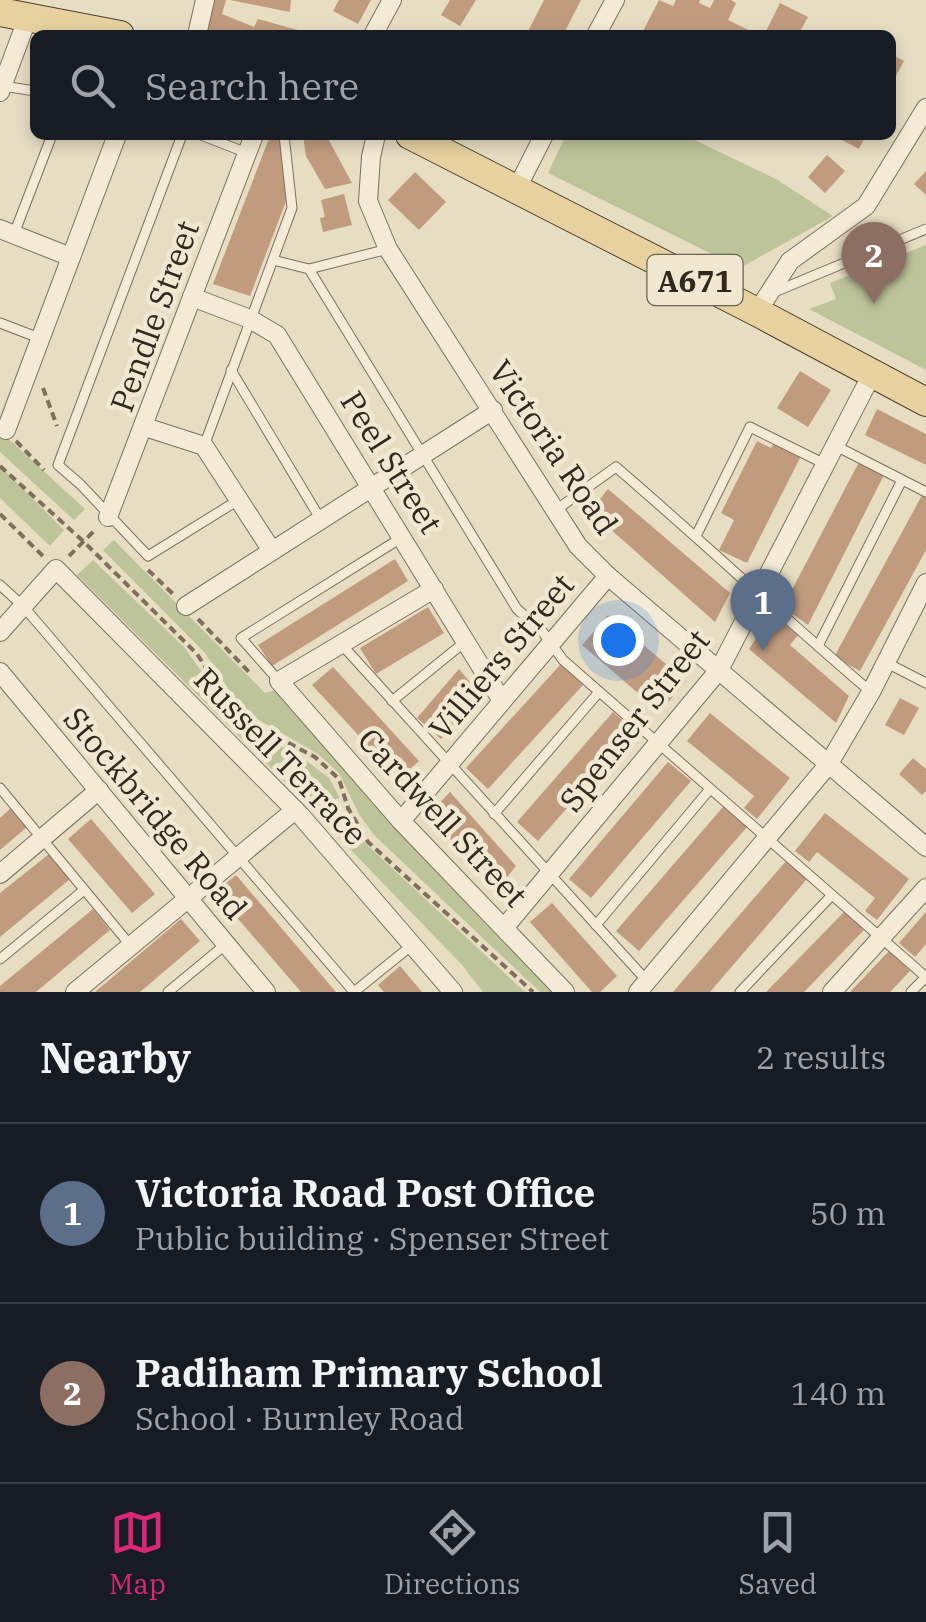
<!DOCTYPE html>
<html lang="en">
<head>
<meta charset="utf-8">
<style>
  body { margin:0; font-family:"IBM Plex Serif",serif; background:#20242c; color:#f1f3f6 }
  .you { position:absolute; left:618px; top:640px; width:35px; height:35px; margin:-25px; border:8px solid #fff; border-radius:50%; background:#1a73e8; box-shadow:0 0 0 15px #1a73e833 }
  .badge { display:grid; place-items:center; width:65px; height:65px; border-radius:50%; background:#db2777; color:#fff; font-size:32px; font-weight:700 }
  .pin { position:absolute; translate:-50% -82px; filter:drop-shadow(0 2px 5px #0008) }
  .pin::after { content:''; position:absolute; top:52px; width:35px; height:30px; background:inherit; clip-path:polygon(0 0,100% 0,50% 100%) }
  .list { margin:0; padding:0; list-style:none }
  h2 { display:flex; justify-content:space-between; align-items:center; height:130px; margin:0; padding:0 40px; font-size:42px }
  h2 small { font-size:32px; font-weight:400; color:#9ea1a6 }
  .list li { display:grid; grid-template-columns:65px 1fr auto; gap:30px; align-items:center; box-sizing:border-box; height:180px; padding:0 40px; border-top:2px solid #363941 }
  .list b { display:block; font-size:38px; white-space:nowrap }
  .list p { margin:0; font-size:32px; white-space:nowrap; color:#9ea1a6 }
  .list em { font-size:32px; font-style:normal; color:#9ea1a6 }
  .icon { flex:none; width:55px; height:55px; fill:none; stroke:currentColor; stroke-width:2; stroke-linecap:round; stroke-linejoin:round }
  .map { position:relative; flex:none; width:926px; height:992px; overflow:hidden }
  .search { position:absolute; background:#171b24; box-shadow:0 5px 15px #0003; left:30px; right:30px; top:30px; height:110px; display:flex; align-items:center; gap:25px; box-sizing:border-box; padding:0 35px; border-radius:15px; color:#9ea1a6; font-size:38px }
  .sheet { height:490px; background:#171b24 }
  nav { display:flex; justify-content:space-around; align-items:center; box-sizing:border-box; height:140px; border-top:2px solid #363941; background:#171b24; font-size:28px; color:#9ea1a6 }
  nav a { display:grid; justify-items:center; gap:5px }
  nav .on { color:#db2777 }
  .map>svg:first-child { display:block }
</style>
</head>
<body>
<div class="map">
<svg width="926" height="992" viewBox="0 0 926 992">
  <rect width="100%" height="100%" fill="#e7ddc3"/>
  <g fill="#bec499">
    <path d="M566,135H684L776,179L833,216L740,268L548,173Z"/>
    <path d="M926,245V370L809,309L836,299L830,283Z"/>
    <path d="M0,431L85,509L74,520L0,452Z"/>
    <path d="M0,466L64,530L50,546L0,498Z"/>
    <path d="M114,540L265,693L276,690L556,992H540L374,835L359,814L339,773L318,754L242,710L205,653L103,550Z"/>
    <path d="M93,560L184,647L228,708L247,727L289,750L291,788L77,575Z"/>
    <path d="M304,759L329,778L340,798L310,806L296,792Z"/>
    <path d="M345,812L363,841L525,992H483L462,965L317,815Z"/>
  </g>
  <g fill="#c19b7e">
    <path d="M211,0H226L222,14L254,27L258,19L316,35H219L204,30Z"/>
    <path d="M230,0H291L290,12Z"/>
    <path d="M339,0H371L358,24L333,11Z"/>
    <path d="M450,0H476L460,26L441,15Z"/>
    <path d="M544,0H581L563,35H526Z"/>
    <path d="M659,0L673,6L676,0H700L699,3L710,8L714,0H731L736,3L728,20L759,35H692L682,30L680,35H641Z"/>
    <path d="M780,3L808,17L798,35H764Z"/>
    <path d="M891,54L904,61L891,85Z"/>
    <path d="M279,135H283L288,196L250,296L213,284L268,141Z"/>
    <path d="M303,135H326L352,183L325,189L306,156Z"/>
    <path d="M842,135H866L859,149L840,139Z"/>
    <path d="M827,155L845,171L825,193L808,177Z"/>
    <path d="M926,171V195L914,184Z"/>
    <path d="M415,172L446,202L419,230L388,200Z"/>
    <path d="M344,194L352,225L323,232L320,218L325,217L321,200Z"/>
    <path d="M800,371L831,390L808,427L777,408Z"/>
    <path d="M877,409L926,434V465L865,435Z"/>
    <path d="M757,441L771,448L774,443L801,456L747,563L719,550L734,520L721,513Z"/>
    <path d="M859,462L884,475L808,625L783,607Z"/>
    <path d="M926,488V550L860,671L834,657Z"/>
    <path d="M608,489L730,593L715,622L590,511Z"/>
    <path d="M395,559L408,581L272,666L258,645Z"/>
    <path d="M428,607L444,633L376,674L360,648Z"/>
    <path d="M772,614L798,635L790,645L849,696L836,723L749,649Z"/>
    <path d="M608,615L686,681L660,712L582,645Z"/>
    <path d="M561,664L583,685L488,789L466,768Z"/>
    <path d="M333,667L419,761L399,779L312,685Z"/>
    <path d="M459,669L481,695L441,739L417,718Z"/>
    <path d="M900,698L919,708L904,735L885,725Z"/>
    <path d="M613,712L635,731L538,841L517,822Z"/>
    <path d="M710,713L790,778L757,819L744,808L754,796L687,741Z"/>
    <path d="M913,758L926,769V791L922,795L899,774Z"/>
    <path d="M668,762L691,781L591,898L569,879Z"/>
    <path d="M450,792L516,866L497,890L428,815Z"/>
    <path d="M723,807L747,827L639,951L616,931Z"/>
    <path d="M11,808L27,827L0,850V818Z"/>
    <path d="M825,813L909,879L877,920L865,911L875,898L817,852L809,862L795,851Z"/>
    <path d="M91,819L155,894L132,913L68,839Z"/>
    <path d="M49,854L70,879L0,937V893Z"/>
    <path d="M786,861L807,879L710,992H673Z"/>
    <path d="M236,875L336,992H301L215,892Z"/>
    <path d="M552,903L617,976L600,992H592L530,922Z"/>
    <path d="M93,909L110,930L36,992H0V986Z"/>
    <path d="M845,911L864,930L804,992H766Z"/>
    <path d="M926,912V944L915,957L899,943Z"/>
    <path d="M181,919L200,941L140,992H95Z"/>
    <path d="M889,951L910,971L890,992H850Z"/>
    <path d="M400,966L422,992H384L378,985Z"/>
  </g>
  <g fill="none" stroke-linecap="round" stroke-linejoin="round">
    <g stroke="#7f6f5c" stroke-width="11">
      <g id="service">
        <path d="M3,86L35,91"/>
        <path d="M182,135L58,465L80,484L148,556L240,499"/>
        <path d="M201,135L247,153"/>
        <path d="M14,234L52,135"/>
        <path d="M273,260L309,269L517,609L542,631L563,660L926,977"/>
        <path d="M309,269L388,249"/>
        <path d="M772,293L926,229"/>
        <path d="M0,323L39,338"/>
        <path d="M231,370L321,520"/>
        <path d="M834,445L926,492"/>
        <path d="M204,446L292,208L284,135"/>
        <path d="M556,510L616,467C702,541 784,618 871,692"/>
        <path d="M696,536L750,427L825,464"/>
        <path d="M0,585L23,606L354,992"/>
        <path d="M343,646L647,981"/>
        <path d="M818,646L902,480"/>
        <path d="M885,662L926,683"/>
        <path d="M279,681L241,638L401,538"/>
        <path d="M392,701L466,641"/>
        <path d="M0,788L131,946"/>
        <path d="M494,814L599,692"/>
        <path d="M596,925L710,789"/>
        <path d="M0,959L84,890"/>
        <path d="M168,992L226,944"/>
        <path d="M354,992L411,946"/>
        <path d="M740,992L832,895"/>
        <path d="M911,992L926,977"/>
      </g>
    </g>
    <g stroke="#7f6f5c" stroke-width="20">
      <g id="minor">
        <path d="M197,35L205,0"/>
        <path d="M373,35L392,0"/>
        <path d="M596,35L615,0"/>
        <path d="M0,92L28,17"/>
        <path d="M376,135L371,157L368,201L388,249L578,546L608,576L926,847"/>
        <path d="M516,190L544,135"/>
        <path d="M0,229L71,257"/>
        <path d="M192,297L250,319L277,335L502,701"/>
        <path d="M757,312L790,261L866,206L926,108"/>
        <path d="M145,427L204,446L272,551"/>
        <path d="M6,430L117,135"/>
        <path d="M108,517L254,135"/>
        <path d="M434,589L279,681L401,821L565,992"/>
        <path d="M186,606L493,410"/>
        <path d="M0,632L56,569L301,816L453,992"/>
        <path d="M0,672L266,992"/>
        <path d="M401,821L608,576"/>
        <path d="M0,874L99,790"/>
        <path d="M504,928L719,670L872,374"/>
        <path d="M75,992L295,810"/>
        <path d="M638,992L828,765L871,692L926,583"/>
        <path d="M832,992L926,888"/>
      </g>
    </g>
    <g stroke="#4d3e30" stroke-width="30">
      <g id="primary">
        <path d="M0,12L120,35"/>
        <path d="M410,135L757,312L926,402"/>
      </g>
    </g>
    <g stroke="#7f6f5c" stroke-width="4" stroke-dasharray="8 5" stroke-linecap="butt">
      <path d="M43,388L57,426"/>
      <path d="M16,441L44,470"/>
      <path d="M0,466L83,541L197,654L226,699L247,721L315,757L339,779L348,808L368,842L533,992"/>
      <path d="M0,514L45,558"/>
      <path d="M69,556L94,531"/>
      <path d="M148,570L174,595"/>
      <path d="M198,619L251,674"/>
      <path d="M294,782L296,752"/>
      <path d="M320,809L348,808"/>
    </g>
    <use href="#service" stroke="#f3ebd5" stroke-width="9"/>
    <use href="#minor" stroke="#f3ebd5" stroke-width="18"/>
    <use href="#primary" stroke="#e6d19f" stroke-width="28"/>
  </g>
  <g text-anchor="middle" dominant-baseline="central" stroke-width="9" stroke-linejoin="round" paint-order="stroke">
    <rect fill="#f0e8d1" stroke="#6a6254" stroke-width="2.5" x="647.5" y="255" width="95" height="50" rx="8"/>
    <g font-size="30" font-weight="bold" fill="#31281e">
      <text x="695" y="280">A671</text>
    </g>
    <g font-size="32" fill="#31281e" stroke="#f0e8d1">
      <text transform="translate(154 316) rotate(-70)">Pendle Street</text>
      <text transform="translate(554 447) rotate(56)">Victoria Road</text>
      <text transform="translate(392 462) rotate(58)">Peel Street</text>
      <text transform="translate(501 656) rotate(-50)">Villiers Street</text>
      <text transform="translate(634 720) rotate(-52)">Spenser Street</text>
      <text transform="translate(281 756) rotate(46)">Russell Terrace</text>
      <text transform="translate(156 813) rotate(50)">Stockbridge Road</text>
      <text transform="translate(443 817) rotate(47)">Cardwell Street</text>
    </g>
  </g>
</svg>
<div class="you"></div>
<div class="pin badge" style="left:763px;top:651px;background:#5c6f8a">1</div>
<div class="pin badge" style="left:874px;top:304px;background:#8d6e63">2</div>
<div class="search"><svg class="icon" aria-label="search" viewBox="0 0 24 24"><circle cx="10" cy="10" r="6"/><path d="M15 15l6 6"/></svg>Search here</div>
</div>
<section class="sheet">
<h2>Nearby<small>2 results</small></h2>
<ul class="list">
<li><span class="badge" style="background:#5c6f8a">1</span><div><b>Victoria Road Post Office</b><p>Public building · Spenser Street</p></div><em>50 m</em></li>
<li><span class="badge" style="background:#8d6e63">2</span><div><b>Padiham Primary School</b><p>School · Burnley Road</p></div><em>140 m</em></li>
</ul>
</section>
<nav>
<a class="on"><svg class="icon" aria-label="map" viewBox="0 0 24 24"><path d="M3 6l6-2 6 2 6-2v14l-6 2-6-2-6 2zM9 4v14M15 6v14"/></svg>Map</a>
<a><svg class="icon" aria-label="directions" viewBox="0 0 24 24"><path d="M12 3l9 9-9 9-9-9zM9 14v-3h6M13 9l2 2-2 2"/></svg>Directions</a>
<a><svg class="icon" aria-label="saved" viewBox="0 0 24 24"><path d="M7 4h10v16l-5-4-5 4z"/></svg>Saved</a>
</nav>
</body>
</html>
